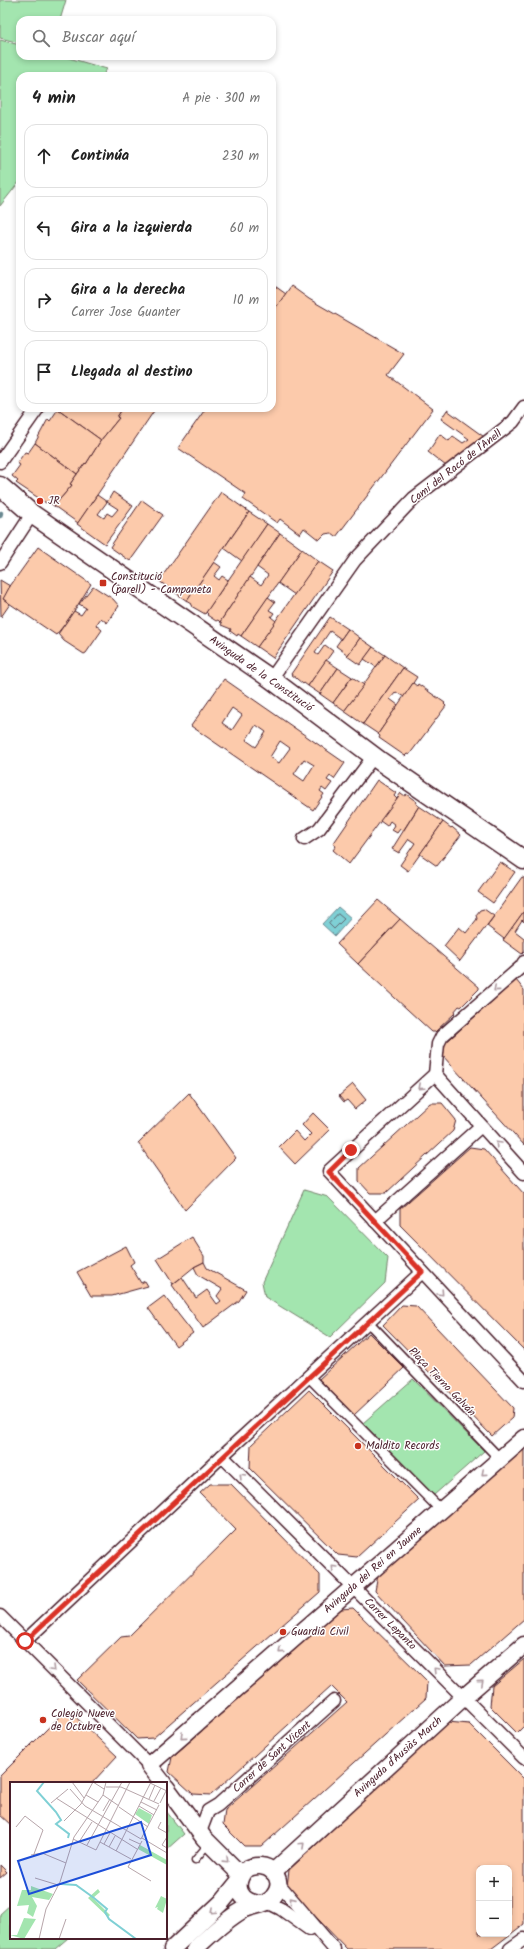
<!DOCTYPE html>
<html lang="es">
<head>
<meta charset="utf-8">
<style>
  body { margin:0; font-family:Kalam,sans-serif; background:#f2f2f2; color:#222 }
  .controls { position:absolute; right:12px; bottom:12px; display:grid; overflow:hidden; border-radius:8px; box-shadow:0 2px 6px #0003 }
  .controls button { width:36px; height:36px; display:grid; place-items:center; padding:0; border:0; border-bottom:1px solid #e0e0e0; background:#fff; color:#222; font:20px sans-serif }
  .stop { position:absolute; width:12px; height:12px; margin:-9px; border:3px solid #d93025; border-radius:50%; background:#fff }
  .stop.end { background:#d93025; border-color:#fff; box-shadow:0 1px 4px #0008 }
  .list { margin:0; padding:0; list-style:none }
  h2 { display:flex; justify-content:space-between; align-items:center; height:52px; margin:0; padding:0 16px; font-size:17px }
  h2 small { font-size:13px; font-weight:400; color:#767676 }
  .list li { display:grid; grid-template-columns:26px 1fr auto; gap:12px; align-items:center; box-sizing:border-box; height:64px; margin:0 8px 8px; padding:0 8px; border:1px solid #e0e0e0; border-radius:12px }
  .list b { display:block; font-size:15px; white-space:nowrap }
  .list p { margin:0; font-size:13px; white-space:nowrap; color:#767676 }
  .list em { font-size:13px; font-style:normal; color:#767676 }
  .icon { flex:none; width:22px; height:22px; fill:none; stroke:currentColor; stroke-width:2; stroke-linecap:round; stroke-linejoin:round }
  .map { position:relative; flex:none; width:524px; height:1949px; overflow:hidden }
  .search { position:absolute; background:#fff; box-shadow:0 2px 6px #0003; left:16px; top:16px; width:260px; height:44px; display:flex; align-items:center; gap:10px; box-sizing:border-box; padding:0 14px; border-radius:12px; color:#767676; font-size:15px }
  .panel { position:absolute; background:#fff; box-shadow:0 2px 6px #0003; left:16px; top:72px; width:260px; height:340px; border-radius:12px }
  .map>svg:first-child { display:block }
</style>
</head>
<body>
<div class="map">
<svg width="524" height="1949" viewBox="0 0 524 1949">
  <rect width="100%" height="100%" fill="#fff"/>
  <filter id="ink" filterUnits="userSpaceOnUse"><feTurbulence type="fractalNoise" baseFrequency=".025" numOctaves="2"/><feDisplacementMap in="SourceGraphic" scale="8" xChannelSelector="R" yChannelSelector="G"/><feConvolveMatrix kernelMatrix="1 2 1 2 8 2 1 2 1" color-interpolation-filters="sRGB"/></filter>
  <g filter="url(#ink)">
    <g fill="#a3e5af" stroke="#76826d">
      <path d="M0,0H66L60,20H20V43L0,38Z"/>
      <path d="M0,40L20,45V56H62L107,69L102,76H20V181L0,206Z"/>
      <path d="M304,1190L328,1197L388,1258L385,1283L330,1337L265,1297L262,1282Z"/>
      <path d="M413,1379L484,1451L434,1495L363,1423Z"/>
      <path d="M166,1811L184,1834L166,1850Z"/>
      <path d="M11,1904V1938H68L55,1949H0V1914Z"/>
    </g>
    <path fill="#7fd0d5" stroke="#6a8991" d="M338,907L351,918L335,936L322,924Z"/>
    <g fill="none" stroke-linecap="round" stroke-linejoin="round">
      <path stroke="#5f666f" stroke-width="1" d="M338,914L344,919L334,929L329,924Z"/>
      <path stroke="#6a8991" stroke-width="4.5" d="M0,516L1,513"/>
    </g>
    <g fill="#fccaab" stroke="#4a1f2b" fill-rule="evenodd">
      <path d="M272,284L286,294L272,313Z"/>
      <path d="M291,286L309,299L404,354L388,375L433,409L336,537L331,533L325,534L319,540L304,528L300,534L280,519L277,523L243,499L246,494L178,448L206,408H272V313Z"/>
      <path d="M59,408H123L117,417L119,418L101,440L58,409Z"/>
      <path d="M123,408H156L78,523L54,506L72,485L70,484L85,463L86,464L101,440L119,418L117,417Z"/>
      <path d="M58,409L101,440L86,464L85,463L77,474L35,443L48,419L50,421Z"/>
      <path d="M447,410L487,439L446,466L428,452L440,434L449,441L453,436L463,443L469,439L441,419Z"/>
      <path d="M35,443L77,474L70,484L72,485L54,506L47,501L46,503L16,483L18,481L12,476L20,465L17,463L25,452L28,453Z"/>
      <path d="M113,492L133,506L105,544L77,524L97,495L107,502ZM107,502L118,509L112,516L107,513L104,518L98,514Z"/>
      <path d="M221,492L249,512L187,601L159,581Z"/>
      <path d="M142,500L163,515L130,561L110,547Z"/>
      <path d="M249,512L267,524L242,561L224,548Z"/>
      <path d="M267,524L280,533L220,622L218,620L216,621L207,615L208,614L206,612Z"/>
      <path d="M280,533L302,549L241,636L238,634L237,636L230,631L231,629L221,625L222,623L220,622L250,577L261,585L268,575L257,567Z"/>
      <path d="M38,547L91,584L69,619L56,635L3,599V596Z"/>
      <path d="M302,549L318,561L295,595L278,583Z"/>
      <path d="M318,561L333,571L273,658L257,647Z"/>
      <path d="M214,562L221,567L214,576L219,580L222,576L228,580L205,614L191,606L192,604L187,601Z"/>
      <path d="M0,580L10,586L3,599L10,604L1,617Z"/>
      <path d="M93,586L113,599L119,606L107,623L101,618L96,625L102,630L86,653L84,654L64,641L58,634L74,611L81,615L86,608L79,604Z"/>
      <path d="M268,597L275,602L269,610L274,613L271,617L276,621L257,647L241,636Z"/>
      <path d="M330,617L348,629L341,639L330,631L315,653L318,655L325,645L333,651L308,686L304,683L303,684L291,674Z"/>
      <path d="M348,629L360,638L348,655L336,646Z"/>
      <path d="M360,638L373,647L360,665L347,656Z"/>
      <path d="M373,647L385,655L376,667L364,659Z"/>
      <path d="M385,655L403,668L363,724L344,711Z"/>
      <path d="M326,660L338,668L320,694L308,686Z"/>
      <path d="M338,668L352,677L333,703L320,694Z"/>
      <path d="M403,668L417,677L404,697L396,692L390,699L398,705L378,734L363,724Z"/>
      <path d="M352,677L364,685L344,711L333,703Z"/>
      <path d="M224,679L345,763L334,779L330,776L327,780L332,783L326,791L322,788L320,791L324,794L313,810L191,726ZM232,708L242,715L232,730L222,723ZM256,725L266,732L256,747L246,740ZM280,741L290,748L279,763L270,757ZM304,759L314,765L304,781L294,774Z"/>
      <path d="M413,683L417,686L418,684L445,703L444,704L446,706L409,755L407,754L405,756L379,738L380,736L378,734Z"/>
      <path d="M377,780L396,793L394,796L397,799L349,864L333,850L336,846L333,844Z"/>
      <path d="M401,793L405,796L406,794L417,802L416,804L419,806L403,831L400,829L397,833L392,830L395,825L390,821L387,826L380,821Z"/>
      <path d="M419,806L443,822L408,871L400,865L415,843L409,839L399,853L392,849Z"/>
      <path d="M443,822L451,828L452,827L461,835L437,866L420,854Z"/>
      <path d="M500,862L515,872L493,903L478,892Z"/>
      <path d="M522,877L524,878V911L504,939L487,926Z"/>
      <path d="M378,900L400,919L358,964L337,944Z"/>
      <path d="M484,909L494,916L460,961L444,946L459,927L466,933L477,919L476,915L480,910Z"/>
      <path d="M524,911V922L522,920L515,931L524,938V952L522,954L503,940Z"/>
      <path d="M400,919L479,987V989L461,1007L459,1006L454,1012L455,1013L435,1032H432L358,964Z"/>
      <path d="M516,980L524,990V1145L442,1055L443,1045Z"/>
      <path d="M353,1084L366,1100L355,1109L347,1100L344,1102L339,1096Z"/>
      <path d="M189,1093L236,1158L185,1210L138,1143Z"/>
      <path d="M430,1103H442L456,1120L453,1131L386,1193H370L359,1181V1168Z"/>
      <path d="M313,1113L330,1130L295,1164L279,1147L295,1131L304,1141L311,1134L302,1125Z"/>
      <path d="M470,1147L484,1149L524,1194V1350L400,1225V1209Z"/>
      <path d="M192,1237L204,1256V1262L194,1267L173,1284L157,1259Z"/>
      <path d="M126,1246L134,1262L130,1265L141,1283L145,1281L148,1286L112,1296H91L77,1272Z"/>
      <path d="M204,1262L207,1268L246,1290L239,1301L203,1328L172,1285L182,1277L196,1298L207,1290L217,1304L221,1301L217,1296L222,1289L198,1275L194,1267Z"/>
      <path d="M164,1296L193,1333L176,1346L148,1308Z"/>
      <path d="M402,1305L416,1306L513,1408L512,1418L492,1436L383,1325Z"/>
      <path d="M369,1333L404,1368L354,1415L319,1379Z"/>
      <path d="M309,1390L419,1500L357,1557L338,1555L250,1468L251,1445Z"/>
      <path d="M524,1447V1619L471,1665L445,1666L375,1591L378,1575Z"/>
      <path d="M210,1484H231L320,1575V1592L153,1738L137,1739L77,1680L121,1637L129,1636L236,1530L200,1493Z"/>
      <path d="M353,1608L427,1681L426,1698L262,1846H244L223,1825L225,1810L347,1702L331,1686L211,1795L193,1794L169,1772L172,1757L341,1609Z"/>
      <path d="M524,1659V1726L517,1733L490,1706L492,1686Z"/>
      <path d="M67,1709L117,1756L92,1783H11V1825L0,1815V1776Z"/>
      <path d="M448,1722L469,1724L524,1779V1924L491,1949H347L287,1887L289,1870ZM479,1868H509V1934H479Z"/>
      <path d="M0,1865L7,1872L0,1878Z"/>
    </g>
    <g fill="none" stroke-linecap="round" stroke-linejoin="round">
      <g stroke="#4a1f2b" stroke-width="9">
        <path id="service" d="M195,1860L209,1843"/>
      </g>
      <g stroke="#4a1f2b" stroke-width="12">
        <g id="pedestrian">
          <path d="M368,1322L500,1459"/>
          <path d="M309,1377L441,1510"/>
        </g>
      </g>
      <g stroke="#4a1f2b" stroke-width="15">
        <g id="minor">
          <path d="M0,462L38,408"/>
          <path d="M0,563L32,514"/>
          <path d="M271,679L355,560L414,498L513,422L524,407"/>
          <path d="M304,839L319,829L374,756"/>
          <path d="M524,962L521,967L442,1036L438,1044L435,1074L329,1171L524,1381"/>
          <path d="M435,1074L524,1173"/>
          <path d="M375,1221L481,1126"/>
          <path d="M222,1456L524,1758"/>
          <path d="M0,1616L149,1765"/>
          <path d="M25,1641L222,1456L422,1272"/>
          <path d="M200,1832L208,1811L218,1805L334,1701"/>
          <path d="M278,1883L334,1949"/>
          <path d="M267,1902L281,1909L309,1929"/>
          <path d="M510,1949L524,1939"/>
        </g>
      </g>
      <g stroke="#4a1f2b" stroke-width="19">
        <g id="tertiary">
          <path d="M163,1783L149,1765L524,1438"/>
          <path d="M166,1787L204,1838L241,1875"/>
          <path d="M273,1872L464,1697L524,1645"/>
          <path d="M172,1949L222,1902L239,1881"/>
          <path d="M195,1949C209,1936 225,1920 243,1910C252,1905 266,1906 273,1897C289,1878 266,1857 245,1870C232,1886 240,1902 260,1904"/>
        </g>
      </g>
      <g stroke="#4a1f2b" stroke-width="21">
        <path id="secondary" d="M0,486L32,514L271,679L380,761L524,860"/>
      </g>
      <use href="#service" stroke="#fff" stroke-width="6"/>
      <use href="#pedestrian" stroke="#fff" stroke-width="9"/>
      <use href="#minor" stroke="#fff" stroke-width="12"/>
      <use href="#tertiary" stroke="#fff" stroke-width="16"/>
      <use href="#secondary" stroke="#fff" stroke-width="18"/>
    </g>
    <defs><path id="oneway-chevron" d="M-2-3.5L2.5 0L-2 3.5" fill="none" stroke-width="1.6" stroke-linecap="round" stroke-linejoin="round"/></defs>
    <g stroke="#ae9aa0">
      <use href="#oneway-chevron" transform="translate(496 989) rotate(139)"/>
      <use href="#oneway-chevron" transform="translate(421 1087) rotate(138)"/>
      <use href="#oneway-chevron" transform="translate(498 1144) rotate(-133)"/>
      <use href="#oneway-chevron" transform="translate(441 1293) rotate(47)"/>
      <use href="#oneway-chevron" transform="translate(484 1473) rotate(139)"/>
      <use href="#oneway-chevron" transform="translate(242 1476) rotate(-135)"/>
      <use href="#oneway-chevron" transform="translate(334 1568) rotate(-135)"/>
      <use href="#oneway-chevron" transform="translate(281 1651) rotate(139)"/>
      <use href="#oneway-chevron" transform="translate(53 1669) rotate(45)"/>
      <use href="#oneway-chevron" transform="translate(436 1670) rotate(-135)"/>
      <use href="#oneway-chevron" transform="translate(481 1682) rotate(-41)"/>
      <use href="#oneway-chevron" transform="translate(183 1736) rotate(139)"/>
      <use href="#oneway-chevron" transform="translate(302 1845) rotate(-43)"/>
      <use href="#oneway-chevron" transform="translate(226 1860) rotate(44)"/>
      <use href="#oneway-chevron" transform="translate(292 1900) rotate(-129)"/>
      <use href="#oneway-chevron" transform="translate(213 1911) rotate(137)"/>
    </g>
  </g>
  <g fill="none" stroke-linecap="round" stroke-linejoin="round" filter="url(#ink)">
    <path stroke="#d93025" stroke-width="5" d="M25,1641L422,1272L329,1172L351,1150"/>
  </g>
  <g fill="#c8321e" stroke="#fff" stroke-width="1.5">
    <circle cx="40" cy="501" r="4"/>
    <rect x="99" y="579" width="8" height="8" rx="2"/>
    <circle cx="358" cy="1446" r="4"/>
    <circle cx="283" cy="1632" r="4"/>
    <circle cx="43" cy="1720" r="4"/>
  </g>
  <g text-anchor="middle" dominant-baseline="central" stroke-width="3" stroke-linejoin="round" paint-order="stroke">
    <g font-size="11" fill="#4a1f2b" stroke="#fff">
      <text transform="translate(456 467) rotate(-38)">Camí del Racó de l'Anell</text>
      <text transform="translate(261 674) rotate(35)">Avinguda de la Constitució</text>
      <text transform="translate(442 1382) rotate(46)">Plaça Tierno Galván</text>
      <text transform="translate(373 1570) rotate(-41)">Avinguda del Rei en Jaume</text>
      <text transform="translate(390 1624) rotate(45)">Carrer Lepanto</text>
      <text transform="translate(272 1757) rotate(-42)">Carrer de Sant Vicent</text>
      <text transform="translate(398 1757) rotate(-42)">Avinguda d'Ausiàs March</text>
    </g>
    <g font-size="11" fill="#4a1f2b" stroke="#fff" text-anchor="start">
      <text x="48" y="501">JR</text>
      <text x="111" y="577">Constitució<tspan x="111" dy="13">(parell) - Campaneta</tspan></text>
      <text x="366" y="1446">Maldito Records</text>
      <text x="291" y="1632">Guardia Civil</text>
      <text x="51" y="1714">Colegio Nueve<tspan x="51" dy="13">de Octubre</tspan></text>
    </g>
  </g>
  <g transform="translate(10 1782)">
    <rect width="157" height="157" fill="#fff"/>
    <path d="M129,26L142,33L139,42L125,32ZM130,63L157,78V83L128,67ZM21,104L43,112L39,118L22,115L27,124L23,135L17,131L19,123L7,124L12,108H21ZM88,107L90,110L83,116L100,133L98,135L78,116ZM151,114L157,117L153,131L147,127L148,125L145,126ZM14,136L26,137L14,157L0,153H7Z" fill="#a3e5af"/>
    <path fill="none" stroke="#7fd0d5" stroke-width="2" d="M34,0L27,9L46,30L51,38L46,42L59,52L58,56M51,102L66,103L84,116L97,127L95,130L99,137L126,157"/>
    <path fill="none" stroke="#b7a5aa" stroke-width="1" d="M62,0L74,16M83,0L94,7M140,1L157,9M96,5H111L149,22M60,7L75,24L131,57M76,13L88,20M93,13L109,24M46,16L127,67M139,17L145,3M144,19L151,6M131,20L147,28M41,21L58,7M150,21L157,7M129,24L144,33M109,25L138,45M93,29L100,17M54,39L71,22L83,0M151,40L148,46L157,51M6,45L15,34L33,48L24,72M157,55L152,63L157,66M132,56L157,71M63,57L86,68L120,0M119,57L130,62M131,57L149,23M132,59L118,85L141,99M69,60L82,40M90,60L121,77M94,62L100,51M77,63L112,0M99,65L105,54M106,69L141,0M21,73L32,71L56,81M25,96L48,103M29,157L36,127L50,100L64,55L93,13L96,0M49,157L56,137"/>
    <path fill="#1d4ed8" fill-opacity="0.15" stroke="#1d4ed8" stroke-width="2" d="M131,40L141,73L19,112L8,79Z"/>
    <rect width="157" height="157" fill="none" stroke="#4a1f2b" stroke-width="2"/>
  </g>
</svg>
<div class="controls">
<button>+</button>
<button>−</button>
</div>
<div class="stop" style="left:25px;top:1641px"></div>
<div class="stop end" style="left:351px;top:1150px"></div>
<div class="search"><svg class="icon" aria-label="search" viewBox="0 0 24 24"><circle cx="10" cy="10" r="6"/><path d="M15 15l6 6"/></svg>Buscar aquí</div>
<section class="panel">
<h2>4 min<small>A pie · 300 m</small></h2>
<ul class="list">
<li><svg class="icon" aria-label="ahead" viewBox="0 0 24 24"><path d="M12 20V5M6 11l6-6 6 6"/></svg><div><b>Continúa</b></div><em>230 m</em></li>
<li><svg class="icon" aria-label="left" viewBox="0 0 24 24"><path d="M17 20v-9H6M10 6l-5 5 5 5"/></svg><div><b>Gira a la izquierda</b></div><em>60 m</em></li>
<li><svg class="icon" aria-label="right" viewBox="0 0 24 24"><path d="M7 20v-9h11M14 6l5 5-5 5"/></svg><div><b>Gira a la derecha</b><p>Carrer Jose Guanter</p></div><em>10 m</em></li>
<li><svg class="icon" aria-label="arrive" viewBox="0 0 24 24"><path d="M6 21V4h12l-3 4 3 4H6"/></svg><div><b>Llegada al destino</b></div></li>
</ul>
</section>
</div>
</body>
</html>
